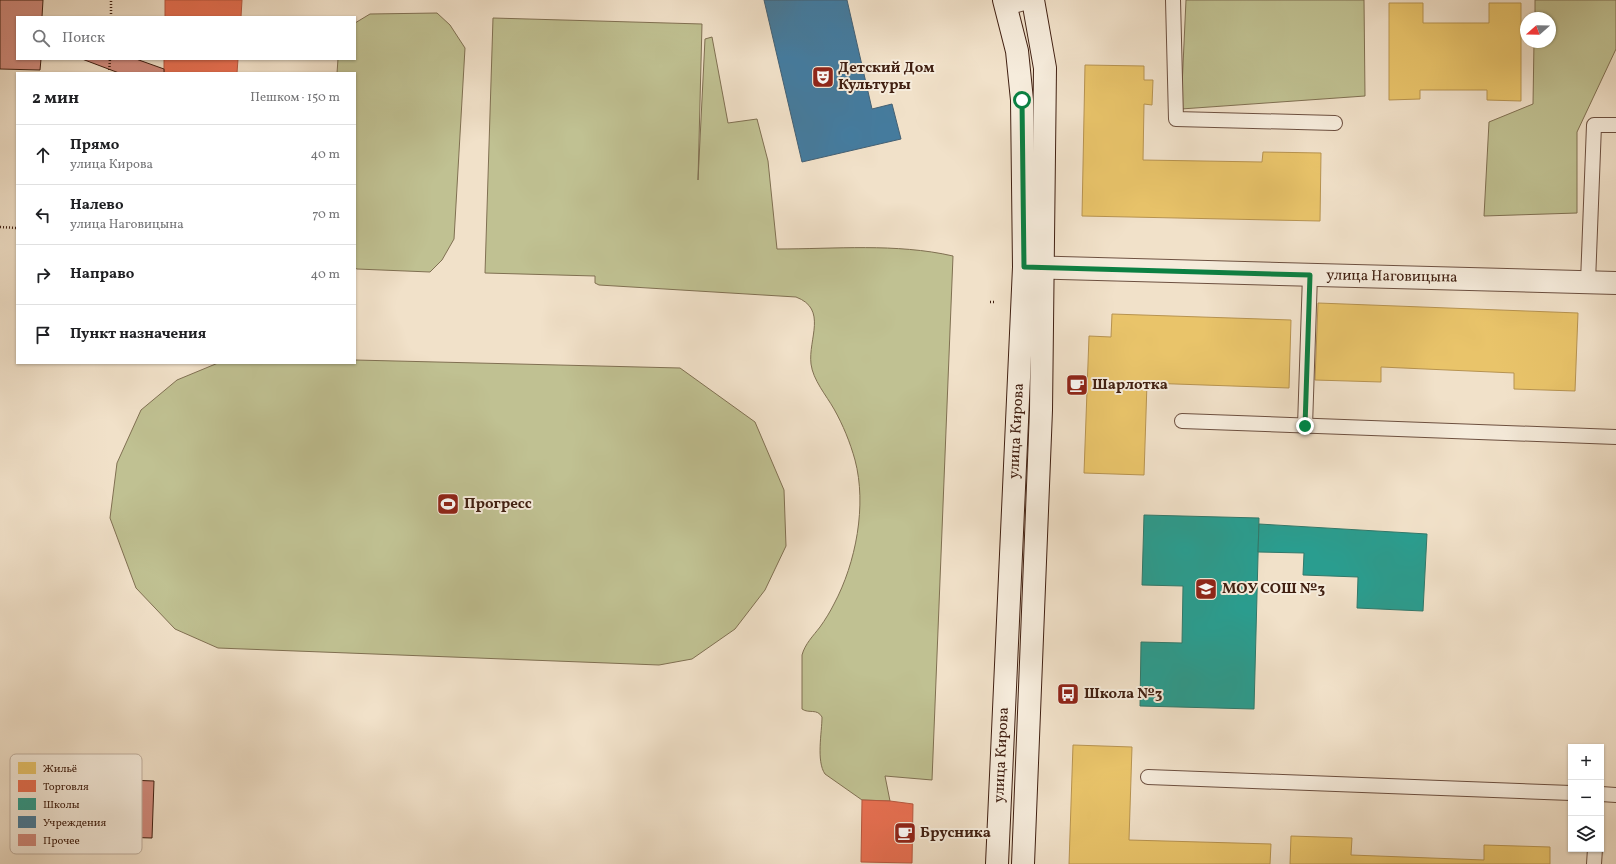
<!DOCTYPE html>
<html lang="ru">
<head>
<meta charset="utf-8">
<style>
  body { margin:0; font-family:Vollkorn,serif; background:#f6f6f6; color:#202124 }
  .controls { position:absolute; right:12px; bottom:12px; display:grid; overflow:hidden; border-radius:0px; box-shadow:0 1px 3px #0004 }
  .controls button { width:36px; height:36px; display:grid; place-items:center; padding:0; border:0; border-bottom:1px solid #e0e0e0; background:#fff; color:#202124; font:20px sans-serif }
  .compass { position:absolute; left:1520px; top:12px; width:36px; height:36px; border-radius:50%; background:#fff; box-shadow:0 1px 3px #0004; rotate:250deg }
  .stop { position:absolute; width:12px; height:12px; margin:-9px; border:3px solid #0b8043; border-radius:50%; background:#fff }
  .stop.end { background:#0b8043; border-color:#fff; box-shadow:0 1px 4px #0008 }
  .list { margin:0; padding:0; list-style:none }
  h2 { display:flex; justify-content:space-between; align-items:center; height:52px; margin:0; padding:0 16px; font-size:17px }
  h2 small { font-size:13px; font-weight:400; color:#757577 }
  .list li { display:grid; grid-template-columns:26px 1fr auto; gap:12px; align-items:center; box-sizing:border-box; height:60px; padding:0 16px; border-top:1px solid #e0e0e0 }
  .list b { display:block; font-size:15px; white-space:nowrap }
  .list p { margin:0; font-size:13px; white-space:nowrap; color:#757577 }
  .list em { font-size:13px; font-style:normal; color:#757577 }
  .icon { flex:none; width:22px; height:22px; fill:none; stroke:currentColor; stroke-width:2; stroke-linecap:round; stroke-linejoin:round }
  .map { position:relative; flex:none; width:1616px; height:864px; overflow:hidden }
  .search { position:absolute; background:#fff; box-shadow:0 1px 3px #0004; left:16px; top:16px; width:340px; height:44px; display:flex; align-items:center; gap:10px; box-sizing:border-box; padding:0 14px; border-radius:0px; color:#757577; font-size:15px }
  .panel { position:absolute; background:#fff; box-shadow:0 1px 3px #0004; left:16px; top:72px; width:340px; height:292px; border-radius:0px }
  .map>svg:first-child { display:block }
</style>
</head>
<body>
<div class="map">
<svg width="1616" height="864" viewBox="0 0 1616 864">
  <rect width="100%" height="100%" fill="#f1e1c9"/>
  <filter id="stains"><feTurbulence type="fractalNoise" baseFrequency=".005" numOctaves="4"/><feColorMatrix values="0 0 0 0 .2 0 0 0 0 .09 0 0 0 0 .02 0 0 0 .5 -.17"/></filter>
  <radialGradient id="worn" r=".72"><stop offset=".6" stop-color="#630" stop-opacity="0"/><stop offset="1" stop-color="#630" stop-opacity=".3"/></radialGradient>
  <g fill="#c0c192" stroke="#807052">
    <path d="M1186,0H1364L1365,96L1181,109Z"/>
    <path d="M1535,0H1616V49L1577,132V213L1484,216L1489,122L1533,104L1534,42H1550V18H1535Z"/>
    <path d="M437,13L450,25L465,48L454,239L442,260L430,272L357,269L355,268V73H337L338,59H355V23L370,14Z"/>
    <path d="M493,18L702,24L698,180L705,39L712,37L728,123L757,119L768,161L777,249C835,249 896,243 953,256L932,780L885,776L890,801L862,800L825,774C816,761 822,732 822,717C817,708 809,714 802,709V655C805,644 813,636 820,627C825,620 830,612 834,604C856,563 867,505 855,460C850,442 843,425 834,409C826,395 813,380 811,364C808,339 828,309 796,297L599,285L595,283V276L485,273Z"/>
    <path d="M355,360L680,368L755,422L784,490L786,546L765,590L735,629L692,659L659,665L218,648L175,629L136,588L110,518L117,463L141,410L177,380L218,363H355Z"/>
  </g>
  <g fill="#e9c46a" stroke="#b79350">
    <path d="M1389,3H1423V23H1489V3H1521V101L1487,100V90H1420V99L1389,100Z"/>
    <path d="M1085,65L1144,66V80H1153L1152,105L1144,104L1143,160L1262,162L1263,152L1321,153L1320,221L1082,216Z"/>
    <path d="M1318,303L1578,313L1575,391L1514,389V373L1381,367V382L1315,380Z"/>
    <path d="M1112,314L1291,320L1289,388L1147,383L1144,475L1084,473L1089,336L1111,337Z"/>
    <path d="M1073,745L1132,747L1129,840L1271,844L1270,864H1069Z"/>
    <path d="M1291,836L1352,838L1351,855L1484,860V845L1550,847V864H1290Z"/>
  </g>
  <g fill="#e76f51" stroke="#b5573e">
    <path d="M165,0H242L241,17H165Z"/>
    <path d="M164,59H238L237,73H164Z"/>
    <path d="M862,800L890,801L913,804L912,863L861,862Z"/>
  </g>
  <g fill="#2a9d8f" stroke="#31786a">
    <path d="M1144,515L1259,518L1254,709L1140,706L1141,642L1182,643L1183,586L1142,585Z"/>
    <path d="M1259,524L1427,534L1423,611L1357,608L1358,577L1303,575L1304,553L1258,552Z"/>
  </g>
  <path fill="#457b9d" stroke="#446073" d="M764,0H847L872,109L892,104L901,139L802,162Z"/>
  <g fill="#d18a7c" stroke="#412012">
    <path d="M0,0H43L42,17H17V59H41L40,70L0,69Z"/>
    <path d="M82,59H136L164,69V73H119Z"/>
    <path d="M67,755L102,756V779L154,781L152,838L20,834L21,777L66,778Z"/>
  </g>
  <g fill="none" stroke-linecap="round" stroke-linejoin="round">
    <g stroke="#6d5040" stroke-width="16">
      <g id="service">
        <path d="M1173,0L1176,119L1335,123"/>
        <path d="M1006,8L1036,0"/>
        <path d="M1588,282L1594,125H1616"/>
        <path d="M1182,421L1616,437"/>
        <path d="M1305,426L1310,275"/>
        <path d="M1148,777L1571,793"/>
        <path d="M1601,794L1616,795"/>
        <path d="M1594,864L1595,849"/>
      </g>
    </g>
    <g stroke="#6d5040" stroke-width="24">
      <path id="minor" d="M1024,267L1616,283"/>
    </g>
    <g stroke="#412012" stroke-width="24">
      <g id="secondary">
        <path d="M997,864L1024,267L1022,100L1017,51L1004,0"/>
        <path d="M1023,864L1041,410L1045,68L1033,0"/>
      </g>
    </g>
    <g stroke="#412012" stroke-width="2.5" stroke-dasharray="1 2" stroke-linecap="butt">
      <path d="M111,17V0"/>
      <path d="M109,73L110,59"/>
      <path d="M0,227L17,228"/>
      <path d="M990,302H996"/>
    </g>
    <use href="#service" stroke="#f6ecdc" stroke-width="14"/>
    <use href="#minor" stroke="#f6ecdc" stroke-width="22"/>
    <use href="#secondary" stroke="#f6ecdc" stroke-width="22"/>
  </g>
  <g fill="none" stroke-linecap="round" stroke-linejoin="round">
    <path stroke="#0b8043" stroke-width="5" d="M1022,100L1024,267L1310,275L1305,426"/>
  </g>
  <defs>
    <g id="theatre-square" transform="scale(1.15)"><rect x="-9" y="-9" width="18" height="18" rx="4" fill="#8f2418" stroke="#f6ecdc"/><path d="M-5-5.5Q0-4 5-5.5V0Q5 5 0 6Q-5 5-5 0ZM-3.3-2.5H-1v1.5H-3.3ZM1-2.5H3.3v1.5H1ZM-2.8 1Q0 5.5 2.8 1Z" fill="#fff"/></g>
    <g id="cafe-square" transform="scale(1.15)"><rect x="-9" y="-9" width="18" height="18" rx="4" fill="#8f2418" stroke="#f6ecdc"/><path d="M-5.5-4.5H6V0H3Q3 3.5 0 3.5H-2.5Q-5.5 3.5-5.5 0ZM3-3.2v2h1.7v-2ZM-6 4.5H4V6H-6Z" fill="#fff"/></g>
    <g id="stadium-square" transform="scale(1.15)"><rect x="-9" y="-9" width="18" height="18" rx="4" fill="#8f2418" stroke="#f6ecdc"/><path d="M0-5a6.5 5 0 1 0 0 10a6.5 5 0 1 0 0-10ZM-3.5-1.8h7v3.6h-7Z" fill="#fff"/></g>
    <g id="school-square" transform="scale(1.15)"><rect x="-9" y="-9" width="18" height="18" rx="4" fill="#8f2418" stroke="#f6ecdc"/><path d="M0-5L7-2L0 1L-7-2ZM-4 1L0 2.5L4 1V4Q0 6-4 4Z" fill="#fff"/></g>
    <g id="bus-square" transform="scale(1.15)"><rect x="-9" y="-9" width="18" height="18" rx="4" fill="#8f2418" stroke="#f6ecdc"/><path d="M-5-6H5V4H4V6H2V4H-2V6H-4V4H-5ZM-3.5-4V0h7V-4ZM-3.5 1.2v1.5H-2V1.2ZM2 1.2v1.5H3.5V1.2Z" fill="#fff"/></g>
  </defs>
  <g fill-rule="evenodd">
    <use href="#theatre-square" x="823" y="77"/>
    <use href="#cafe-square" x="1077" y="385"/>
    <use href="#stadium-square" x="448" y="504"/>
    <use href="#school-square" x="1206" y="589"/>
    <use href="#bus-square" x="1068" y="694"/>
    <use href="#cafe-square" x="905" y="833"/>
  </g>
  <g text-anchor="middle" dominant-baseline="central" stroke-width="4" stroke-linejoin="round" paint-order="stroke">
    <g font-size="15" font-weight="bold" fill="#412012" stroke="#f6ecdc" text-anchor="start">
      <text x="838" y="68">Детский Дом<tspan x="838" dy="17">Культуры</tspan></text>
      <text x="1092" y="385">Шарлотка</text>
      <text x="464" y="504">Прогресс</text>
      <text x="1222" y="589">МОУ СОШ №3</text>
      <text x="1084" y="694">Школа №3</text>
      <text x="920" y="833">Брусника</text>
    </g>
    <g font-size="15" fill="#412012" stroke="#f6ecdc">
      <text transform="translate(1392 277) rotate(1)">улица Наговицына</text>
      <text transform="translate(1017 431) rotate(-87)">улица Кирова</text>
      <text transform="translate(1002 755) rotate(-87)">улица Кирова</text>
    </g>
  </g>
  <rect x="10" y="754" width="132" height="100" rx="6" fill="#f6ecdc" stroke="#c0af9f" stroke-width="1"/>
  <rect x="18" y="762" width="18" height="12" fill="#e9c46a"/>
  <rect x="18" y="780" width="18" height="12" fill="#e76f51"/>
  <rect x="18" y="798" width="18" height="12" fill="#2a9d8f"/>
  <rect x="18" y="816" width="18" height="12" fill="#457b9d"/>
  <rect x="18" y="834" width="18" height="12" fill="#d18a7c"/>
  <g font-size="11" fill="#412012">
    <text x="43" y="772">Жильё</text>
    <text x="43" y="790">Торговля</text>
    <text x="43" y="808">Школы</text>
    <text x="43" y="826">Учреждения</text>
    <text x="43" y="844">Прочее</text>
  </g>
  <rect width="100%" height="100%" filter="url(#stains)"/>
  <rect width="100%" height="100%" fill="url(#worn)"/>
</svg>
<div class="controls">
<button>+</button>
<button>−</button>
<button><svg class="icon" aria-label="layers" viewBox="0 0 24 24"><path d="M12 4l9 5-9 5-9-5zM3 14l9 5 9-5"/></svg></button>
</div>
<svg class="compass" viewBox="-18 -18 36 36"><path d="M0-13l5 13h-10z" fill="#e53935"/><path d="M0 13l5-13h-10z" fill="#757577"/></svg>
<div class="stop" style="left:1022px;top:100px"></div>
<div class="stop end" style="left:1305px;top:426px"></div>
<div class="search"><svg class="icon" aria-label="search" viewBox="0 0 24 24"><circle cx="10" cy="10" r="6"/><path d="M15 15l6 6"/></svg>Поиск</div>
<section class="panel">
<h2>2 мин<small>Пешком · 150 m</small></h2>
<ul class="list">
<li><svg class="icon" aria-label="ahead" viewBox="0 0 24 24"><path d="M12 20V5M6 11l6-6 6 6"/></svg><div><b>Прямо</b><p>улица Кирова</p></div><em>40 m</em></li>
<li><svg class="icon" aria-label="left" viewBox="0 0 24 24"><path d="M17 20v-9H6M10 6l-5 5 5 5"/></svg><div><b>Налево</b><p>улица Наговицына</p></div><em>70 m</em></li>
<li><svg class="icon" aria-label="right" viewBox="0 0 24 24"><path d="M7 20v-9h11M14 6l5 5-5 5"/></svg><div><b>Направо</b></div><em>40 m</em></li>
<li><svg class="icon" aria-label="arrive" viewBox="0 0 24 24"><path d="M6 21V4h12l-3 4 3 4H6"/></svg><div><b>Пункт назначения</b></div></li>
</ul>
</section>
</div>
</body>
</html>
